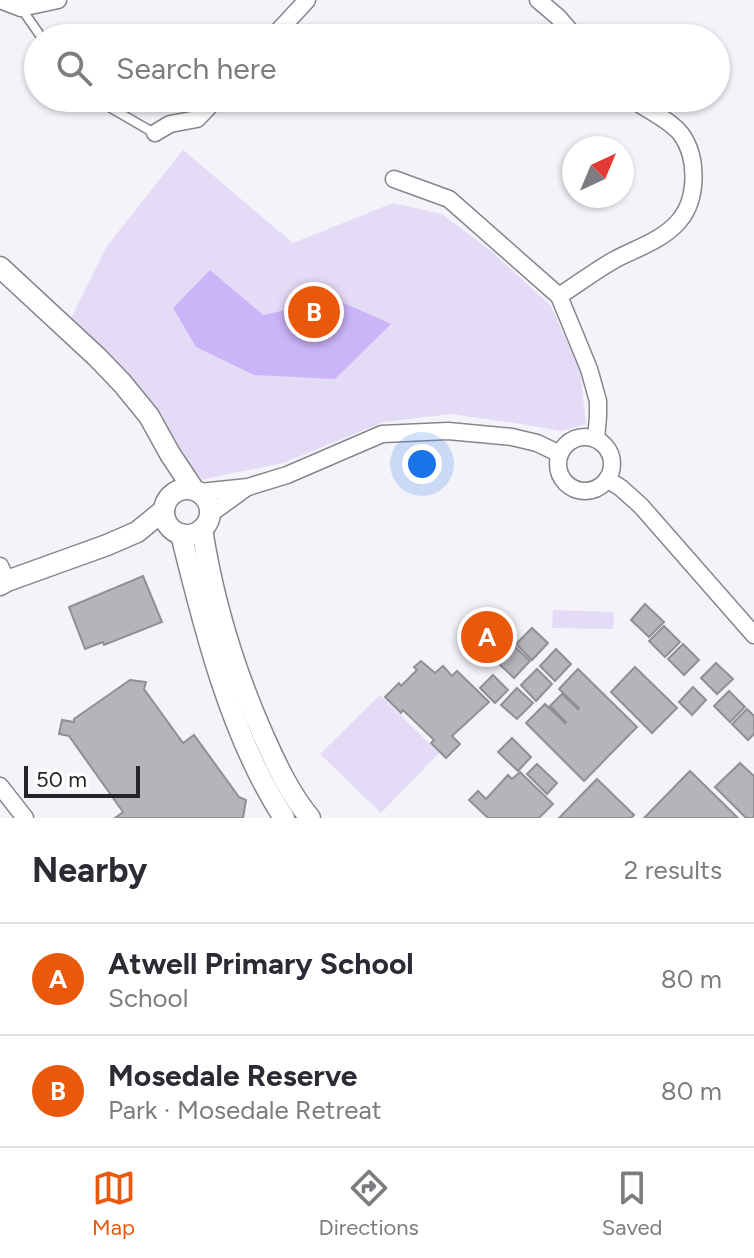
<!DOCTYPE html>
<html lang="en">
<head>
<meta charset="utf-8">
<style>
  body { margin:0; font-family:Figtree,sans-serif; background:#f2f2f3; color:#2b2b33 }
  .compass { position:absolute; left:562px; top:136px; width:72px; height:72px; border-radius:50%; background:#fff; box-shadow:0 2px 6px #0004; rotate:44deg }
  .scale { position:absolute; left:24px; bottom:20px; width:116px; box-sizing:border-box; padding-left:8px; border:4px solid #252427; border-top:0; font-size:22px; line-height:28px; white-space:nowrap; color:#252427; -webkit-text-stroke:6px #fff; paint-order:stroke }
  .you { position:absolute; left:422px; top:464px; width:28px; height:28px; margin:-20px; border:6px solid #fff; border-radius:50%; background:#1a73e8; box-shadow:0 0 0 12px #1a73e833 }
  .badge { display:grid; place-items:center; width:52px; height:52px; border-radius:50%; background:#ea580c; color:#fff; font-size:26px; font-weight:700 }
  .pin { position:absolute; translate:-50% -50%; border:4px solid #fff; box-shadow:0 2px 8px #0006 }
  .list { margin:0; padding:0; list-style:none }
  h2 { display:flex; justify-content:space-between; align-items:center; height:104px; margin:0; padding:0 32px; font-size:34px }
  h2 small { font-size:26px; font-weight:400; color:#7c7c81 }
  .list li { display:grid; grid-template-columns:52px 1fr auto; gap:24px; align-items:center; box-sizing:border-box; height:112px; padding:0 32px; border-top:2px solid #e1e1e2 }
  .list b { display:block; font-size:30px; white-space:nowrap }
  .list p { margin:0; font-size:26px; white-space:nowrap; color:#7c7c81 }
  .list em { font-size:26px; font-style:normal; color:#7c7c81 }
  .icon { flex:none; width:44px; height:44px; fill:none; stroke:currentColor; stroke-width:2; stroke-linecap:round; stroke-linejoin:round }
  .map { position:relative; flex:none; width:754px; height:818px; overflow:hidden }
  .search { position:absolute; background:#fff; box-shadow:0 2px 6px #0004; left:24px; right:24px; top:24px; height:88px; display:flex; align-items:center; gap:20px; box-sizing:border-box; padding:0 28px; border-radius:44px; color:#7c7c81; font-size:30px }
  .sheet { height:328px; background:#fff }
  nav { display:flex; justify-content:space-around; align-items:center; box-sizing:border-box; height:112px; border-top:2px solid #e1e1e2; background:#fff; font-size:22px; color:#7c7c81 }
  nav a { display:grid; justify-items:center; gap:4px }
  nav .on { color:#ea580c }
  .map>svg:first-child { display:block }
</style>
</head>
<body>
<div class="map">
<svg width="754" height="818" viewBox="0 0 754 818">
  <rect width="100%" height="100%" fill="#f5f3fa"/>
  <g fill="#e4dbf6">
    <path d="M183,150L293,243L393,203L442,214L491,251L551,306L580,371L586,424L562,431L521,424L451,414L384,422L283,463L200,480L144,400L71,318L107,246Z"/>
    <path d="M553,610L614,612L613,629L552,628Z"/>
    <path d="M380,695L439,753L381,813L320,754Z"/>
  </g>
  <path fill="#ccb4f9" d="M210,270L263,315L335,299L391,324L335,379L254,375L196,347L173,308Z"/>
  <g fill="#b6b4bb" stroke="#918f96" stroke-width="2">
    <path d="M143,576L162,622L104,645L103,642L85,649L69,607Z"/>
    <path d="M645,604L664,622L649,637L631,620Z"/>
    <path d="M664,626L680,642L665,657L649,641Z"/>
    <path d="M532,628L548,643L532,660L516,644Z"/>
    <path d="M683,644L699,660L684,675L668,659Z"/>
    <path d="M514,646L530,661L514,678L498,663Z"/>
    <path d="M556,649L571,664L555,681L540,666Z"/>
    <path d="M421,661L435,673L443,666L452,676L457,671L489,702L452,736L460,744L446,758L431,743L434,740L403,710L401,713L385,697L399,683L401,686L417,670L414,667Z"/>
    <path d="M716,663L733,679L717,694L701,678Z"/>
    <path d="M635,667L677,708L652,733L611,692Z"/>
    <path d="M537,669L552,684L536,701L521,685Z"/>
    <path d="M578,669L637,727L584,781L526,723L545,704L565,723L566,722L550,706L562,694L578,709L579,708L559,689Z"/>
    <path d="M493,675L508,690L495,703L480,688Z"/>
    <path d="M130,680L146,682L144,689L183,743L194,735L239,797L246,800L243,818H115L123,812L69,736L59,734L62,720L74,722V719Z"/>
    <path d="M693,687L706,700L692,715L679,702Z"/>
    <path d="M517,688L533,703L517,719L501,705Z"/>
    <path d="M729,691L745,707L730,722L714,706Z"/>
    <path d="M747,709L754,716V734L748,740L732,724Z"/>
    <path d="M512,738L531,757L518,771L498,752Z"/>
    <path d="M740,763L754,776V818H746L715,787Z"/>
    <path d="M537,764L557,783L547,794L527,774Z"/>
    <path d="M690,771L738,818H644Z"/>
    <path d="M520,772L553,804L539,818H488L469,800L478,791L486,799L508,775L512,779Z"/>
    <path d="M597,779L634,815L631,818H559Z"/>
  </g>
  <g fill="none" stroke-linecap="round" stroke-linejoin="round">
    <g stroke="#87858c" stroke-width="11">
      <g id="service">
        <path d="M21,8L42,38"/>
        <path d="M100,98L111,108L154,133"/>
      </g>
    </g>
    <g stroke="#87858c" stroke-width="19">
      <g id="minor">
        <path d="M0,0L21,8L58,0"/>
        <path d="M538,0L558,17L576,38"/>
        <path d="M272,38L307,0"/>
        <path d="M155,133L170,124L197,119L217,98"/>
        <path d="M394,179L449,199L559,296L589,369L598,401V416L596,439"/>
        <path d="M559,296C578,284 596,270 616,259C637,248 663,240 679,221C698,199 698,157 681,134C669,119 646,110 631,98"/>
        <circle cx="585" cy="464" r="27"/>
        <path d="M607,479L621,488L641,506L754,635"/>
        <path d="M200,492L248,487L287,475L382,434L448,431L512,437L537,443L560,454"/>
        <path d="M210,514L246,488"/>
        <path d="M0,566L7,581"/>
        <path d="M0,786L25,818"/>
      </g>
    </g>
    <g stroke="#87858c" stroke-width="23">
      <g id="tertiary">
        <path d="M0,267L97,357L122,383L149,416L170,454L194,490"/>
        <circle cx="187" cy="512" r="23"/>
        <path d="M202,529C213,600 235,672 264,737C277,766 290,794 310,818"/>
        <path d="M181,534C204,628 231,737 284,818"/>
        <path d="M0,585L7,581L107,545L137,532L164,510"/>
      </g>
    </g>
    <use href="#service" stroke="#fff" stroke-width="8"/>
    <use href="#minor" stroke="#fff" stroke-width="16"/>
    <use href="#tertiary" stroke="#fff" stroke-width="20"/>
  </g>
</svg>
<svg class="compass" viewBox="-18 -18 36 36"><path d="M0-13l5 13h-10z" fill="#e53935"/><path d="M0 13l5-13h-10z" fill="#7c7c81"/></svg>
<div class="scale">50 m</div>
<div class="you"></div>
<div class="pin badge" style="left:487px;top:637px">A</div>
<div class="pin badge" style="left:314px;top:312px">B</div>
<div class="search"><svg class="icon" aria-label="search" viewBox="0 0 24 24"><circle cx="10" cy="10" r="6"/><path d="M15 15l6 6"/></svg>Search here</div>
</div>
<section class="sheet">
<h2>Nearby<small>2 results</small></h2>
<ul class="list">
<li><span class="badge">A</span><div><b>Atwell Primary School</b><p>School</p></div><em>80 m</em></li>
<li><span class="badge">B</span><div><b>Mosedale Reserve</b><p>Park · Mosedale Retreat</p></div><em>80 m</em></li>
</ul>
</section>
<nav>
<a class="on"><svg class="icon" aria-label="map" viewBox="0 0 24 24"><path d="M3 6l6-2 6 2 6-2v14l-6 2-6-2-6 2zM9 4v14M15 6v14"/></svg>Map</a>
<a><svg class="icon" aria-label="directions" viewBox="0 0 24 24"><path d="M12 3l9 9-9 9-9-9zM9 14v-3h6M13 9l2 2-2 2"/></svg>Directions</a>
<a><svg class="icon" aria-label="saved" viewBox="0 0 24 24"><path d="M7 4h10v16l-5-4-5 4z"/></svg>Saved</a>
</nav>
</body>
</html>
